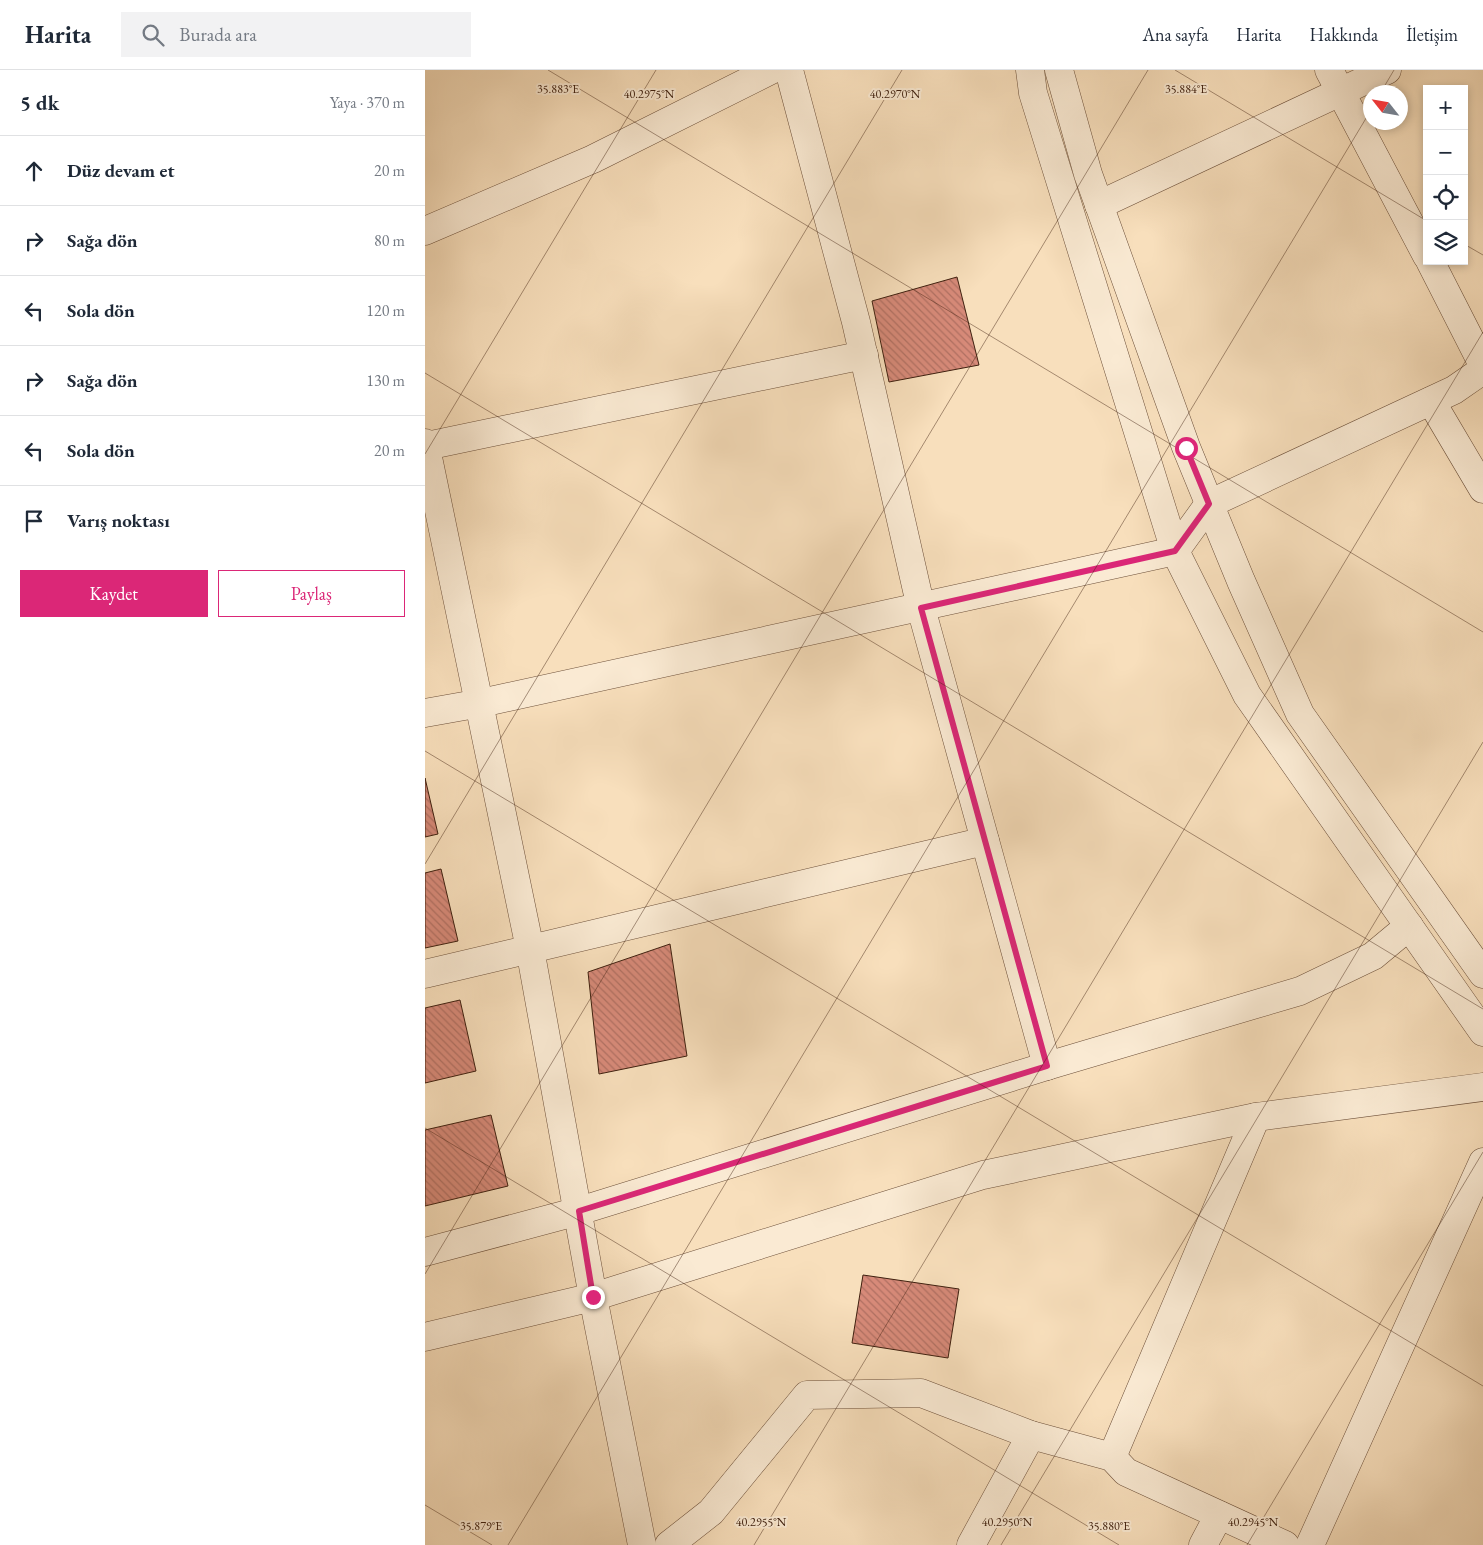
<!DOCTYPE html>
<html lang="tr">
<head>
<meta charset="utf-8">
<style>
  body { margin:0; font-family:"EB Garamond",serif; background:#f2f2f3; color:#1f2937 }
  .controls { position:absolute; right:15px; top:15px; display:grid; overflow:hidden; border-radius:0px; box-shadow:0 2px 8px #0003 }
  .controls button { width:45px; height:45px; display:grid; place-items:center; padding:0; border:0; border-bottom:1px solid #e0e1e3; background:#fff; color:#1f2937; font:25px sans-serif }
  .compass { position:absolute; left:938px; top:15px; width:45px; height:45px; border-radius:50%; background:#fff; box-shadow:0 2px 8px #0003; rotate:301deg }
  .stop { position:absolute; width:15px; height:15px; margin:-11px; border:4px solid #db2777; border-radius:50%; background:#fff }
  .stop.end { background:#db2777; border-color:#fff; box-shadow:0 1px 5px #0008 }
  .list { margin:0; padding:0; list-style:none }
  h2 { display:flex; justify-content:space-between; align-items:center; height:65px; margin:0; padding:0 20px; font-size:21px }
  h2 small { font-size:16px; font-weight:400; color:#747a83 }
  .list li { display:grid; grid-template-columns:32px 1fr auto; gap:15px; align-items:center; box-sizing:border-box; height:70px; padding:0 20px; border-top:1px solid #e0e1e3 }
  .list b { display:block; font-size:19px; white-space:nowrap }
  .list em { font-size:16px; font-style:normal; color:#747a83 }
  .actions { display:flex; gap:10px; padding:15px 20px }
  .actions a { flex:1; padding:11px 0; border:1px solid #db2777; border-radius:0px; text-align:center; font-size:18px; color:#db2777 }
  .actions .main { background:#db2777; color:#fff }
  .icon { flex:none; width:28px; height:28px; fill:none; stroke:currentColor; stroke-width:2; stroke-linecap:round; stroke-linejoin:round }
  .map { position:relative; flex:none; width:1058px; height:1475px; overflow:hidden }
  header { display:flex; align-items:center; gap:30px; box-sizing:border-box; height:70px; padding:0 25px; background:#fff; border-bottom:1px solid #e0e1e3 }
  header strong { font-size:24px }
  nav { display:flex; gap:28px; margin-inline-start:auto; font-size:18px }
  .search { width:350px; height:45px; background:#f2f2f3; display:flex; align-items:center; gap:12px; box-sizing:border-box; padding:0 18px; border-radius:0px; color:#747a83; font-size:19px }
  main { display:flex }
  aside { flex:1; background:#fff }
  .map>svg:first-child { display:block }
</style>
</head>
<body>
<header>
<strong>Harita</strong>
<div class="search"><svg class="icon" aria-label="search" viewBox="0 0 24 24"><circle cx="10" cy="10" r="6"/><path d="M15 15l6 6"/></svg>Burada ara</div>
<nav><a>Ana sayfa</a><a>Harita</a><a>Hakkında</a><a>İletişim</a></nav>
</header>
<main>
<aside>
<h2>5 dk<small>Yaya · 370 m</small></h2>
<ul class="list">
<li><svg class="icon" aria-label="ahead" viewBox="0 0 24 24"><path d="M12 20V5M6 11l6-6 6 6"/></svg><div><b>Düz devam et</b></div><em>20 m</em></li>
<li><svg class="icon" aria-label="right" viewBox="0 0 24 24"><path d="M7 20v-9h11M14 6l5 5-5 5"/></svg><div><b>Sağa dön</b></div><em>80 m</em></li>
<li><svg class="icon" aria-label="left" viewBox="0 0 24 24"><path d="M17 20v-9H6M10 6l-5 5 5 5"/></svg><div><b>Sola dön</b></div><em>120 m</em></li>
<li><svg class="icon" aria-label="right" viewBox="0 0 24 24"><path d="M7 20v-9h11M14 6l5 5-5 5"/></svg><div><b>Sağa dön</b></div><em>130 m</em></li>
<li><svg class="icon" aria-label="left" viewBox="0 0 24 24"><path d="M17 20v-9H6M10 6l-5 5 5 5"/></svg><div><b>Sola dön</b></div><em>20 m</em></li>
<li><svg class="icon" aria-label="arrive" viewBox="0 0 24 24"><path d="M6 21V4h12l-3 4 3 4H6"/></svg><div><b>Varış noktası</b></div></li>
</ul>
<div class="actions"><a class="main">Kaydet</a><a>Paylaş</a></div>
</aside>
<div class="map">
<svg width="1058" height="1475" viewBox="0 0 1058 1475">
  <defs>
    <pattern id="building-back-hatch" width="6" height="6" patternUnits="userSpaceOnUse" patternTransform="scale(1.25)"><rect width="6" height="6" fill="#d78a79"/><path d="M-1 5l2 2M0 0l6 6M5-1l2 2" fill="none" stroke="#b07062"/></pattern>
  </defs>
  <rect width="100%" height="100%" fill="#f8dfbc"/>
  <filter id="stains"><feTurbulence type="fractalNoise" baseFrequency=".004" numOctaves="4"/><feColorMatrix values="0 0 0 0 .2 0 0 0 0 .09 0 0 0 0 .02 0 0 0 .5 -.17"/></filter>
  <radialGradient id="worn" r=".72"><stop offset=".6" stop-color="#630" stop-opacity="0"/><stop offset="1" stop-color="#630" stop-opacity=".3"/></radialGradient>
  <g fill="url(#building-back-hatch)" stroke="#3f200f">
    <path d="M532,207L554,295L464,312L447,231Z"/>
    <path d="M0,708L13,764L0,767Z"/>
    <path d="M16,799L33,871L0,878V803Z"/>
    <path d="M245,874L262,986L174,1004L163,902Z"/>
    <path d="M35,930L51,1001L0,1013V938Z"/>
    <path d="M66,1045L83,1116L0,1136V1060Z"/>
    <path d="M438,1205L534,1219L523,1288L427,1273Z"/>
  </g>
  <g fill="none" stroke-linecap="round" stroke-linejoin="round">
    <g stroke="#6d503a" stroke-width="29">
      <g id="minor">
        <path d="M364,0L431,252L496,538L622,996"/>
        <path d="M605,0L608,23L750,481L822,625L1058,962"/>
        <path d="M634,0L663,104L761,377L816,511L875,644L1058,904"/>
        <path d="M904,0L1002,186"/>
        <path d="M674,135L962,0"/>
        <path d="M0,161L168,89L346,0"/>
        <path d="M1005,191L1058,295"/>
        <path d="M1006,331L1058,419"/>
        <path d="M0,373L105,879L168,1227L217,1475"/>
        <path d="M1,376L439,285"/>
        <path d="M0,643L56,633L750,481L784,434L1029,320L1058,300"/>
        <path d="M0,904L560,771"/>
        <path d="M0,1182L154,1141L622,996L875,921L948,886L984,856"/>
        <path d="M0,1267L168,1227L558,1105L831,1047L1058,1017"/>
        <path d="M687,1387L831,1047"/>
        <path d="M244,1475L286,1442L382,1325L496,1323L606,1365L687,1387L701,1402L860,1475"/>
        <path d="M546,1475L606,1365"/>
        <path d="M778,1475L794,1445"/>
        <path d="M885,1475L1058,1092"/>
      </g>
    </g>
    <use href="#minor" stroke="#faead3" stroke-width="28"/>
  </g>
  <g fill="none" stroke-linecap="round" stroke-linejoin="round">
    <path stroke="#db2777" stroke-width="6" d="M168,1227L154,1141L622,996L496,538L750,481L784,434L761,378"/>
  </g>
  <path fill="none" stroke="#3f200f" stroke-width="1" stroke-opacity="0.45" d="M123,0L1058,562M750,0L1002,151M956,22L969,0M1039,174L1058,185M0,303L1058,939M0,384L231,0M0,681L1058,1316M0,794L477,0M0,1058L694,1475M0,1204L723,0M0,1435L67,1475M83,1475L946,40M329,1475L1058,262M576,1475L1058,672M822,1475L1058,1082"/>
  <g font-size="12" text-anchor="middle" fill="#3f200f" stroke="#faead3" stroke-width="4" stroke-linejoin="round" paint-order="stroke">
    <text x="133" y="23">35.883°E</text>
    <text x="761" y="23">35.884°E</text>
    <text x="224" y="28">40.2975°N</text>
    <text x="470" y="28">40.2970°N</text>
    <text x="336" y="1456">40.2955°N</text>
    <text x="582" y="1456">40.2950°N</text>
    <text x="828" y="1456">40.2945°N</text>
    <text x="56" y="1460">35.879°E</text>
    <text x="684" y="1460">35.880°E</text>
  </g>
  <rect width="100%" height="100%" filter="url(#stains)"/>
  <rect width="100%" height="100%" fill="url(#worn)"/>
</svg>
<div class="controls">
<button>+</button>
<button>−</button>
<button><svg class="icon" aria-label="locate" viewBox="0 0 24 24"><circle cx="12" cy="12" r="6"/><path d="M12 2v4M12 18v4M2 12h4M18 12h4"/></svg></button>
<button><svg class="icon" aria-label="layers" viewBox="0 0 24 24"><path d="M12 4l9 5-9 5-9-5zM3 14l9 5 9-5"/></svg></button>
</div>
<svg class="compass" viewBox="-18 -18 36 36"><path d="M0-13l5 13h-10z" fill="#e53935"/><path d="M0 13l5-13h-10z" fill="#747a83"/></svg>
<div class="stop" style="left:761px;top:378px"></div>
<div class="stop end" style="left:168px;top:1227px"></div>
</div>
</main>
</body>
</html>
